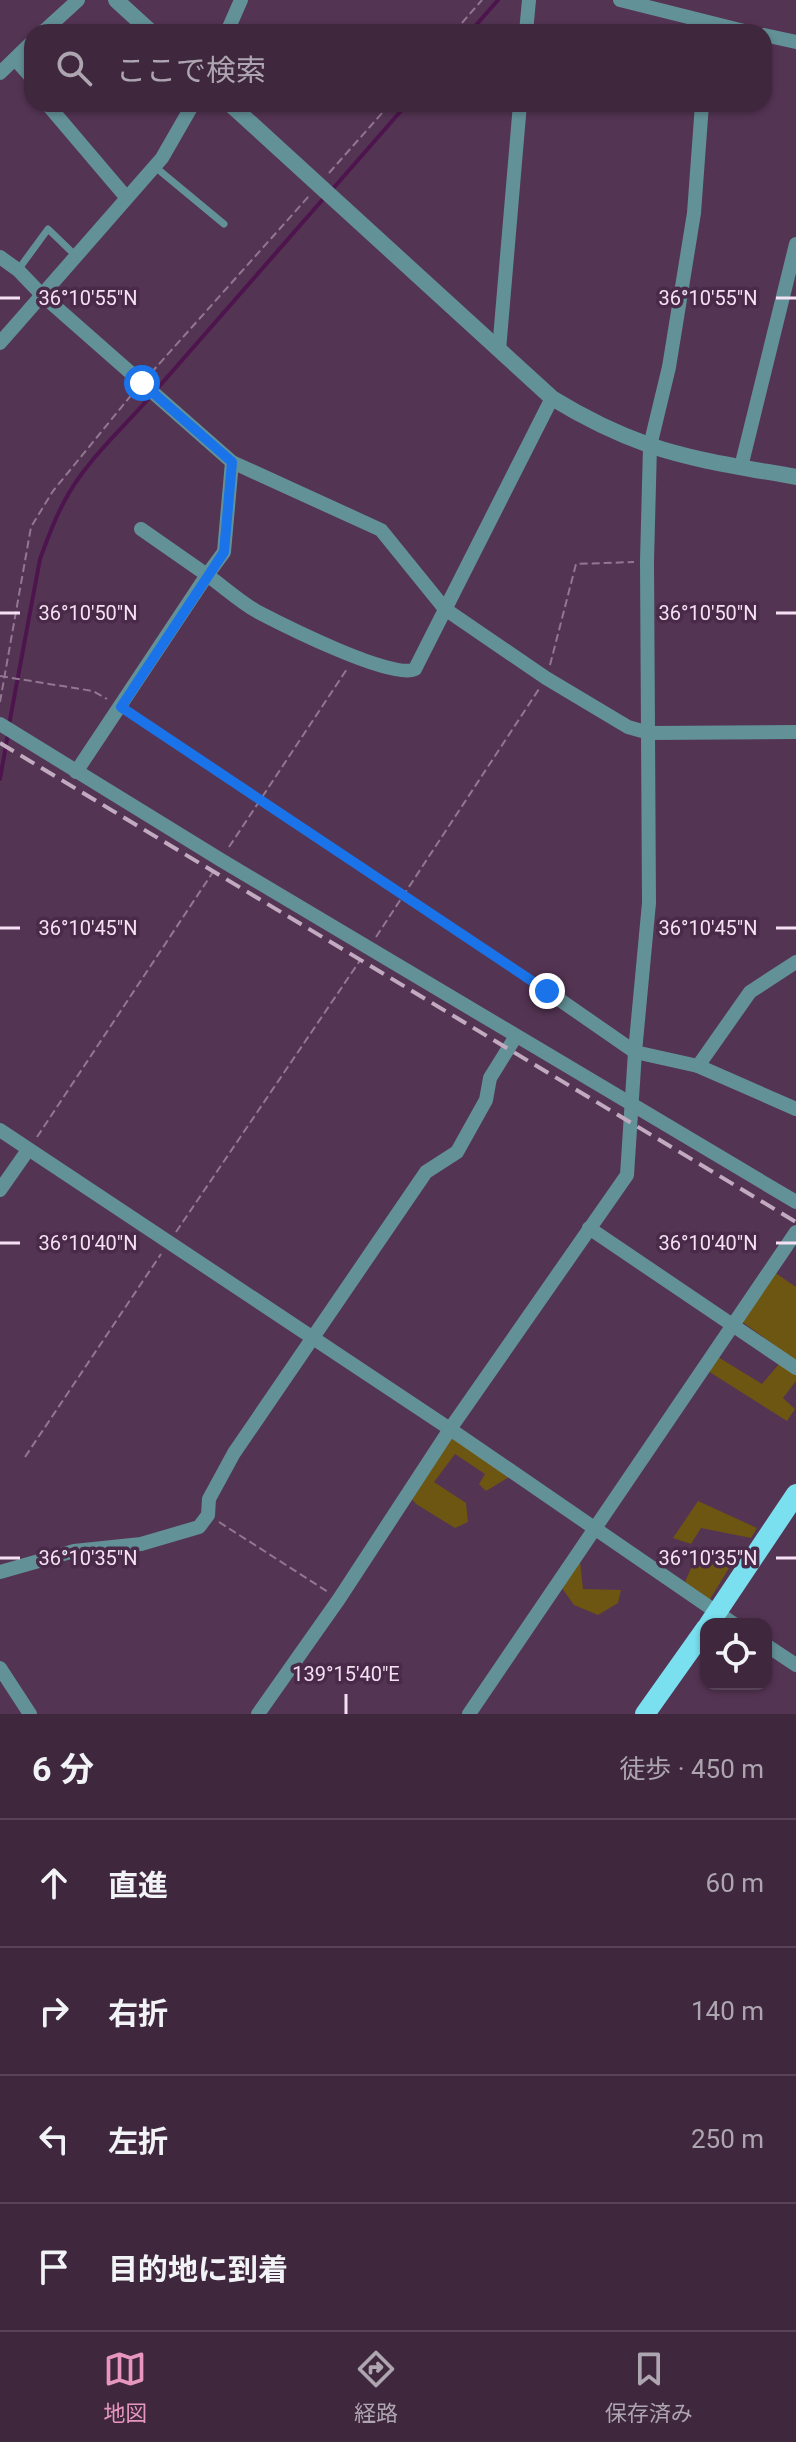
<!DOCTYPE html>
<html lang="ja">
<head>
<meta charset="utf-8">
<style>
  body { margin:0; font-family:Roboto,"Noto Sans JP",sans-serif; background:#4a3349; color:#f1f3f6 }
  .controls { position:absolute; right:24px; bottom:24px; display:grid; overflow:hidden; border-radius:16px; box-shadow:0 2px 6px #0004 }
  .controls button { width:72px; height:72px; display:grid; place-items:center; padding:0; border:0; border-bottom:2px solid #584458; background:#3f273e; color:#f1f3f6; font:40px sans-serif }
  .stop { position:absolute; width:24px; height:24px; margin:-18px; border:6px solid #1a73e8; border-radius:50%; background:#fff }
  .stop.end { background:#1a73e8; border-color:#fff; box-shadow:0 2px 8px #0008 }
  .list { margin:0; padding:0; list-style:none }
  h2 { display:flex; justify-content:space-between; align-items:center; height:104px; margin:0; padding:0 32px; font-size:34px }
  h2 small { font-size:26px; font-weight:400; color:#ada5b0 }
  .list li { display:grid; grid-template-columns:52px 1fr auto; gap:24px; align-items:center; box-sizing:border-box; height:128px; padding:0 32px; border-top:2px solid #584458 }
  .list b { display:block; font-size:30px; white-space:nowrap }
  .list em { font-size:26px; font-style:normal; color:#ada5b0 }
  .icon { flex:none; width:44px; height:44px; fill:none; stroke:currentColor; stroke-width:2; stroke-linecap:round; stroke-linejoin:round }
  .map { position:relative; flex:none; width:796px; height:1714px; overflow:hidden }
  .search { position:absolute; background:#3f273e; box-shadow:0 2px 6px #0004; left:24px; right:24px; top:24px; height:88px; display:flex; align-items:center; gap:20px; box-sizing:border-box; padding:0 28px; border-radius:24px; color:#ada5b0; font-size:30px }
  .sheet { height:616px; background:#3f273e }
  nav { display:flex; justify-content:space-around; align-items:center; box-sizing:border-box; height:112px; border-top:2px solid #584458; background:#3f273e; font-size:22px; color:#ada5b0 }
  nav a { display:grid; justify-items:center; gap:4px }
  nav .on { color:#e797bd }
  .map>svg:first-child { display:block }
</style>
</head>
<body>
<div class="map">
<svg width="796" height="1714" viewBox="0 0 796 1714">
  <rect width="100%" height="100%" fill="#543453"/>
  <g fill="#6d5512">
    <path d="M774,1272L796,1287V1361L741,1321Z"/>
    <path d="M718,1357L762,1384L779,1364L796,1375V1381L783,1398L795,1409L787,1421L708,1371Z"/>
    <path d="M451,1436L511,1476L486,1491L479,1484L485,1474L455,1454L434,1482L466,1503L468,1522L455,1528L416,1504L410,1497Z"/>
    <path d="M698,1501L757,1528L751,1538L701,1528L691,1544L673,1538Z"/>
    <path d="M698,1552L729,1568L709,1601L685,1582Z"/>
    <path d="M580,1561L583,1589L621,1590L618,1603L598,1615L574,1605L562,1588Z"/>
  </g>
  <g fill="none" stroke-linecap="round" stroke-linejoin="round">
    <g stroke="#4e144e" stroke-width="4">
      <path d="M470,32L498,0"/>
      <path d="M330,192L407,104"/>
      <path d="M156,390L324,198"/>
      <path d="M9,725L40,559C47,540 54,520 64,502C83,464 122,429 150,397"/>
      <path d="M0,779L8,734"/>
    </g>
    <g stroke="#927791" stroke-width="2" stroke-dasharray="8 4" stroke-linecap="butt">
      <path d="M454,32L482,0"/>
      <path d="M329,173L390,104"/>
      <path d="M151,373L309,196"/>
      <path d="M550,665L576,564L634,562"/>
      <path d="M0,676L93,691L107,699"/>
      <path d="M0,702L31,527L53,491L133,393"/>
      <path d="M133,715L534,983"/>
      <path d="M229,847L347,669"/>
      <path d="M376,937L539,689"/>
      <path d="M37,1137L213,872"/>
      <path d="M176,1232L361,959"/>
      <path d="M25,1457L161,1254"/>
      <path d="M219,1522L328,1592"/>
    </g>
    <g stroke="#639198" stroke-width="7">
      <path d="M154,166L224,224"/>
      <path d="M18,270L48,229L75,255"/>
    </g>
    <g stroke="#639198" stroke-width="14">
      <path d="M620,0L748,32"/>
      <path d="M43,32L78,0"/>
      <path d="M227,32L241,0"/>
      <path d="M526,32L529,0"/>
      <path d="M764,35L796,42"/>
      <path d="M15,59L32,78"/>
      <path d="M0,73L32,42"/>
      <path d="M47,104L126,197"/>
      <path d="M0,257L18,270L41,294L232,462L224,552L207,575C224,587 240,602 258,612C283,625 394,681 415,669L552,398"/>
      <path d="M0,343L162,158L193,104"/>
      <path d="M499,350L520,104"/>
      <path d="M232,462L381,530L445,609L546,678L628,727L649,733L796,732"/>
      <path d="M741,467L796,244"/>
      <path d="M0,724L221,860L796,1202"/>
      <path d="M76,772L207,575L141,529"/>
      <path d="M547,991L635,1052L698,1066L796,1109"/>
      <path d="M698,1066L750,992L796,962"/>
      <path d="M0,1130L450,1429L734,1624"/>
      <path d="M0,1190L28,1150"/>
      <path d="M589,1228L796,1368"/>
      <path d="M0,1572L74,1551L141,1544L199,1527L208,1515L209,1499L234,1453L426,1172L457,1152L486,1100L490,1078L516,1036"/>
      <path d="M766,1645L796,1665"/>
      <path d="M0,1668L30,1714"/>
      <path d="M258,1714L339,1599L450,1429L627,1175L635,1052L649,903L647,561L650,446L669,367L694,213L702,104"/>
      <path d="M469,1714L796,1232"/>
    </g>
    <g stroke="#639198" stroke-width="16">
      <path d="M116,0L151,32"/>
      <path d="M230,104L552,398C583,417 615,433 649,445C695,461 747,468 796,477"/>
    </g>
    <g stroke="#7ae0ef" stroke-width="20">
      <path d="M709,1624L796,1494"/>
      <path d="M645,1714L706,1628"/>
    </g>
    <path stroke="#c2aac0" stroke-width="4" stroke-dasharray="16 8" stroke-linecap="butt" d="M0,743L796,1222"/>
  </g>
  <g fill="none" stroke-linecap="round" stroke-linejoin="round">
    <path stroke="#1a73e8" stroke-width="10" d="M142,383L232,462L224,552L121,707L547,991"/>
  </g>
  <path fill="none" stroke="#f5e1f3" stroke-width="3" d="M0,298H20M776,298H796M0,613H20M776,613H796M0,928H20M776,928H796M0,1243H20M776,1243H796M0,1558H20M776,1558H796M346,1694V1714"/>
  <g font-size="20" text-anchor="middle" fill="#f5e1f3" stroke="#492a48" stroke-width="7" stroke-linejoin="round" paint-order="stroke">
    <text x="88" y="305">36°10'55"N</text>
    <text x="708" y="305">36°10'55"N</text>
    <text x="88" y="620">36°10'50"N</text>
    <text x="708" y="620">36°10'50"N</text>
    <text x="88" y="935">36°10'45"N</text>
    <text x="708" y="935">36°10'45"N</text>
    <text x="88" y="1250">36°10'40"N</text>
    <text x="708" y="1250">36°10'40"N</text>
    <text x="88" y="1565">36°10'35"N</text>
    <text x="708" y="1565">36°10'35"N</text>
    <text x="346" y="1681">139°15'40"E</text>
  </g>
</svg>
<div class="controls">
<button><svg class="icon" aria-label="locate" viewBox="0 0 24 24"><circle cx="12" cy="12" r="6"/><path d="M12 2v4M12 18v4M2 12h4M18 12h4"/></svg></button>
</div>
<div class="stop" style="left:142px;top:383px"></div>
<div class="stop end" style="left:547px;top:991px"></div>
<div class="search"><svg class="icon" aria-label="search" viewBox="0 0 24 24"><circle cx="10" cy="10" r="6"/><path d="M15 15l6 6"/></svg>ここで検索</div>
</div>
<section class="sheet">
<h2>6 分<small>徒歩 · 450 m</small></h2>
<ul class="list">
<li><svg class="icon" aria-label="ahead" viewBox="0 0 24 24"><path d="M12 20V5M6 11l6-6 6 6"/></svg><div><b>直進</b></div><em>60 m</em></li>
<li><svg class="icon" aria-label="right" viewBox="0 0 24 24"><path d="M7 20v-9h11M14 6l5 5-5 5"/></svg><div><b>右折</b></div><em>140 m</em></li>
<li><svg class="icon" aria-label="left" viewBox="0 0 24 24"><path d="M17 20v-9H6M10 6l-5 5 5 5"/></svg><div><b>左折</b></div><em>250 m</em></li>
<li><svg class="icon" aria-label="arrive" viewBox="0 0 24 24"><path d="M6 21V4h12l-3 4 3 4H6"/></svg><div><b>目的地に到着</b></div></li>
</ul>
</section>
<nav>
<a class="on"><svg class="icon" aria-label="map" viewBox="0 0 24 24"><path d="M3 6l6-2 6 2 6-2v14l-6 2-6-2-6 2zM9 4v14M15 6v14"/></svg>地図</a>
<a><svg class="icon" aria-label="directions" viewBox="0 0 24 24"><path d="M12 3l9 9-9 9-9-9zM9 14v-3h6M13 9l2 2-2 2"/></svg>経路</a>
<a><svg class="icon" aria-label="saved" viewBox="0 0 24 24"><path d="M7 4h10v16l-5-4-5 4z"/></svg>保存済み</a>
</nav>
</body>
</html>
